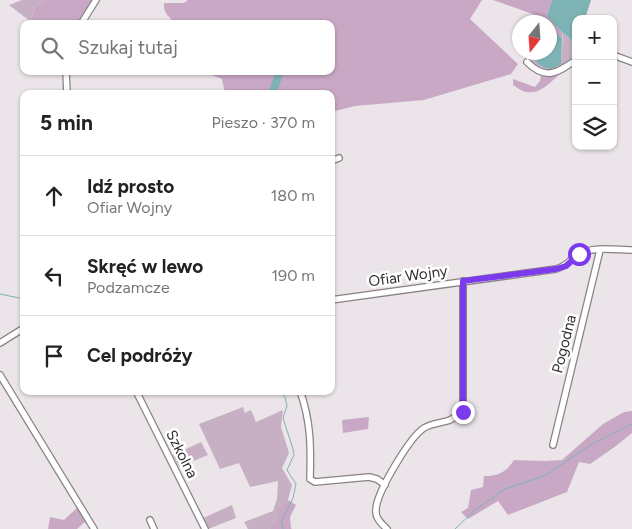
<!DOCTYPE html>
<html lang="pl">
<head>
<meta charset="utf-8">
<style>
  body { margin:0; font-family:Figtree,sans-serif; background:#f2f2f2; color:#222 }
  .controls { position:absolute; right:15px; top:15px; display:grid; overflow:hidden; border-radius:10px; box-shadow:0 1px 4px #0004 }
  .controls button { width:45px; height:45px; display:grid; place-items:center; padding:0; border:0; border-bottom:1px solid #e0e0e0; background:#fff; color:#222; font:25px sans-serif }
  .compass { position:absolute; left:512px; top:15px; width:45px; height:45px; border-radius:50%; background:#fff; box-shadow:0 1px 4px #0004; rotate:197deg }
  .stop { position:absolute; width:15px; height:15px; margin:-11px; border:4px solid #7c3aed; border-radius:50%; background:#fff }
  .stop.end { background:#7c3aed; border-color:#fff; box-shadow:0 1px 5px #0008 }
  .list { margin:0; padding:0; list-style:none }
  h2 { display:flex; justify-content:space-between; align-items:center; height:65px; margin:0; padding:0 20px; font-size:21px }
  h2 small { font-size:16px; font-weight:400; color:#767676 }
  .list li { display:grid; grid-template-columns:32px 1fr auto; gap:15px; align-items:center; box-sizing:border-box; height:80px; padding:0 20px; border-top:1px solid #e0e0e0 }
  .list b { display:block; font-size:19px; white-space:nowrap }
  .list p { margin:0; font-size:16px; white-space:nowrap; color:#767676 }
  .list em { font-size:16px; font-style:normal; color:#767676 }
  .icon { flex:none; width:28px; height:28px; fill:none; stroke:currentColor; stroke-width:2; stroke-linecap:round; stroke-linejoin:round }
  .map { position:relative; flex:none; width:632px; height:529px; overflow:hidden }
  .search { position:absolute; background:#fff; box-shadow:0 1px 4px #0004; left:20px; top:20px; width:315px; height:55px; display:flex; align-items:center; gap:12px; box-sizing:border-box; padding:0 18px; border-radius:10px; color:#767676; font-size:19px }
  .panel { position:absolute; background:#fff; box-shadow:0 1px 4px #0004; left:20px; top:90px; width:315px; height:305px; border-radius:10px }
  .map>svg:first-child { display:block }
</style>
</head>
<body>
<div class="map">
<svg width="632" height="529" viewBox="0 0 632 529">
  <rect width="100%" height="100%" fill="#ebe5ea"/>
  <g fill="#c7b0c4">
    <path d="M22,0H47L36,6L30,21L9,5Z"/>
    <path d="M563,33L576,43V57C559,70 543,83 528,58L534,54C537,70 549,71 561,64Z"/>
    <path d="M243,407L245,413L251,410L256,422L283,410L281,427L289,453L282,468L292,485L288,500L280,508L277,518L269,529H248L244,522L273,511L277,499L278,481L250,487L239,463L220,469L199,424Z"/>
    <path d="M201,442L208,455L179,467L173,455Z"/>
    <path d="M232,505L236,518L208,529L203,518Z"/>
  </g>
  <g fill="#c9a8c5">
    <path d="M47,0H94L78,24H29L36,6Z"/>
    <path d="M188,0H482L470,19L518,64L511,74L424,100L355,106L331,112V94H225L222,79L201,71H331V24H176C169,17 163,13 164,3H184Z"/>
    <path d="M493,0H552L547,16L563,33L562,38L550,28V22H542L544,18Z"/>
    <path d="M560,74C544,88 534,101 513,85V79L535,87L540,81L541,75L549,76Z"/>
    <path d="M632,411V433L616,446L590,464L579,462L567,492L508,515L498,501L468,519L461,512L468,508L471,490L483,487L484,476C499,476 506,472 514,460L545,461L562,460L603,424L624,412Z"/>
    <path d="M369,417L368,429L343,433L342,420Z"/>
    <path d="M288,500L296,505L290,517L291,528L292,529H269L277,518L279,508Z"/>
    <path d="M79,506L87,520L77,529H48L50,517L64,520Z"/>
  </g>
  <g fill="#7eb3b5">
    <path d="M552,0H591L585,19H576V43L563,33L547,16Z"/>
    <path d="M550,28L562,38L561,64L552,69C541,68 535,64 534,53L550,52Z"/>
  </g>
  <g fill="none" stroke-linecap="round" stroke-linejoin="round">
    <g stroke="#7eb3b5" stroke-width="1">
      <path d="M0,294L24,299"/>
      <path d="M278,391L285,397L287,406L283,418L293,449L294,455L287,470L296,484L293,498L281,522L283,529"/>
      <path d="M455,529L476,509L505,489L546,475L592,444L632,424"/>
    </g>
    <path stroke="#7eb3b5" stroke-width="8" d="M272,94L280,71"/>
    <g stroke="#888287" stroke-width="8">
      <g id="minor">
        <path d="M81,24L96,0"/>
        <path d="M613,55L632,62"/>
        <path d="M527,62C546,81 557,73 576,60"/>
        <path d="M66,71L67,94"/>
        <path d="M331,161L339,158"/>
        <path d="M331,300L556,269C570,265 569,259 579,254C593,246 617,250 632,250"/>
        <path d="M0,343L24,328"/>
        <path d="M0,375L94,529"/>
        <path d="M136,391L205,529"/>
        <path d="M300,391C311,421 311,448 310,479L315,482L369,477L377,479L385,485"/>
        <path d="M553,445L600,250"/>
        <path d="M150,520L154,529"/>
        <path d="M387,529C381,523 375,518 376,510C376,493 410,437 424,428C432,423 442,423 450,420C454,418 459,414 463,412V281"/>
      </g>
    </g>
    <use href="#minor" stroke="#fff" stroke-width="5.5"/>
  </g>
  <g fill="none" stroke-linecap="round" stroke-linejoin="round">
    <path stroke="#7c3aed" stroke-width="6" d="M463,412V281L556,269L566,266L579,254"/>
  </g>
  <g text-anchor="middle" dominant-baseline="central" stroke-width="5" stroke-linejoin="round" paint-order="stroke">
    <g font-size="15" fill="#302e30" stroke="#fff">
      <text transform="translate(408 276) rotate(-8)">Ofiar Wojny</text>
      <text transform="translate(564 344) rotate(-76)">Pogodna</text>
      <text transform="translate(182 454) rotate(63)">Szkolna</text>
    </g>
  </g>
</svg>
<div class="controls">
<button>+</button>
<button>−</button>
<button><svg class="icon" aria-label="layers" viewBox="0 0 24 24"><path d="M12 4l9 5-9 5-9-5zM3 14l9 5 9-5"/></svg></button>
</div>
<svg class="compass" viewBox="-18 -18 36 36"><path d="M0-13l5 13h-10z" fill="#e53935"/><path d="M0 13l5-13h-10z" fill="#767676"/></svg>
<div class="stop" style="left:579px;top:254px"></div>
<div class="stop end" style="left:463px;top:412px"></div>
<div class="search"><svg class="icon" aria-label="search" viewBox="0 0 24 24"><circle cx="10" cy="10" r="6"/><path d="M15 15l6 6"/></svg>Szukaj tutaj</div>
<section class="panel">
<h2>5 min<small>Pieszo · 370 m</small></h2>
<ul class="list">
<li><svg class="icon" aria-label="ahead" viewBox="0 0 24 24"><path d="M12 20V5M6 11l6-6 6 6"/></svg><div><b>Idź prosto</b><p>Ofiar Wojny</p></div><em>180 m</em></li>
<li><svg class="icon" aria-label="left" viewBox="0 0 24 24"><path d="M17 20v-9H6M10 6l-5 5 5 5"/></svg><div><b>Skręć w lewo</b><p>Podzamcze</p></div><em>190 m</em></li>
<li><svg class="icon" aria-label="arrive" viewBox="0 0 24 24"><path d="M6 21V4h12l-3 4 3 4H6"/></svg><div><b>Cel podróży</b></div></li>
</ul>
</section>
</div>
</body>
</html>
